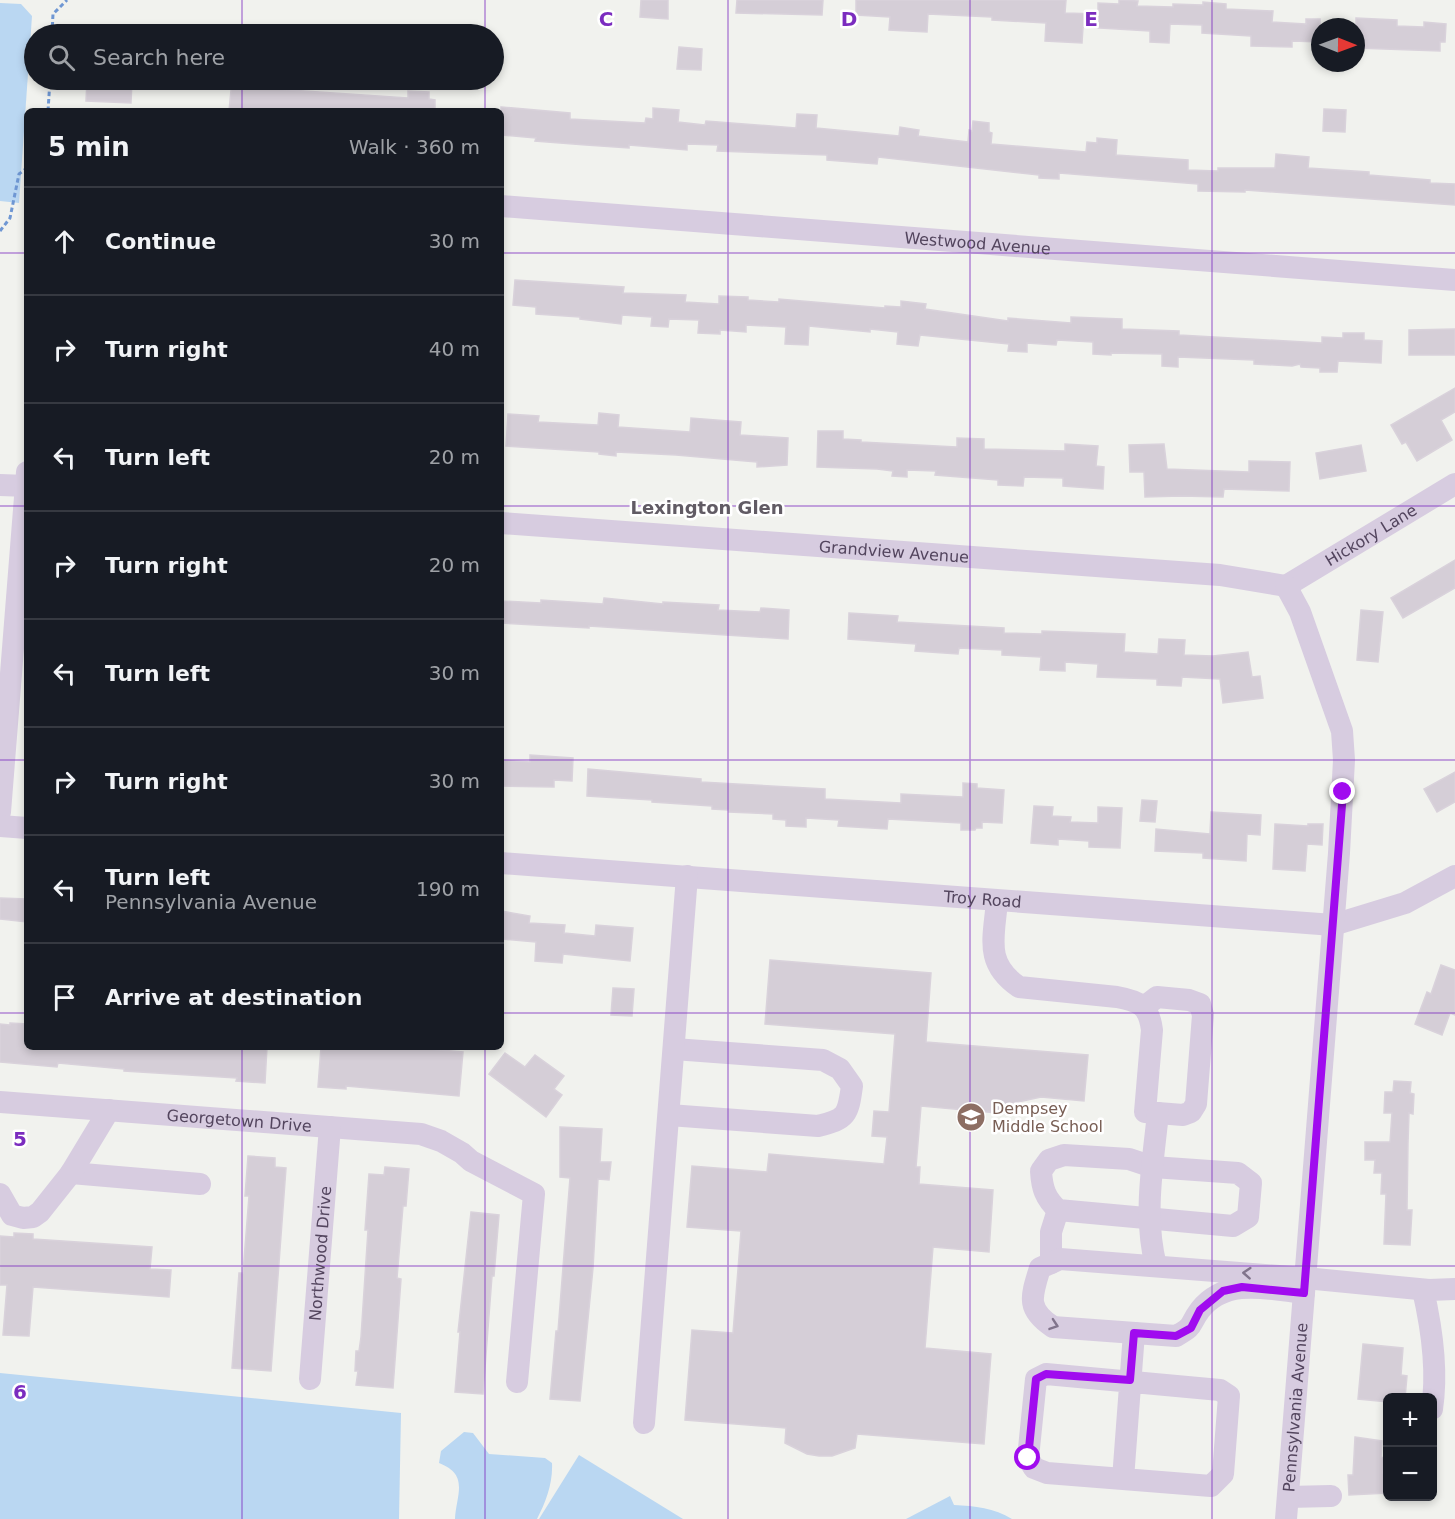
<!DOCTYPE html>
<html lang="en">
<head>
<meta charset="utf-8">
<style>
  body { margin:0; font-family:"DejaVu Sans",sans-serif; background:#242831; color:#f1f3f6 }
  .controls { position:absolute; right:18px; bottom:18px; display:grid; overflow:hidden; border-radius:9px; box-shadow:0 3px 9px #0003 }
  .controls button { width:54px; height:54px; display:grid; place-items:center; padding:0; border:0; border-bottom:2px solid #363941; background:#171b24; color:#f1f3f6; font:30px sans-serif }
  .compass { position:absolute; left:1311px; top:18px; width:54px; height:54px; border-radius:50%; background:#171b24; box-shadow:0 3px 9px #0003; rotate:91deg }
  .stop { position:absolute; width:18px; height:18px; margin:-14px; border:4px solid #a00bef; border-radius:50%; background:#fff }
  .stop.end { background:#a00bef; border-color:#fff; box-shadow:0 2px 6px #0008 }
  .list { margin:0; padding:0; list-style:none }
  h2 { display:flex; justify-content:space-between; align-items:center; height:78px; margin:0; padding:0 24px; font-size:26px }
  h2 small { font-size:20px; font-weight:400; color:#9ea1a6 }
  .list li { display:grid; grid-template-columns:39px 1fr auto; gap:18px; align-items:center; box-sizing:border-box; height:108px; padding:0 24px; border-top:2px solid #363941 }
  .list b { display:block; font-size:22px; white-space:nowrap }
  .list p { margin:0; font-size:20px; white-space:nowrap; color:#9ea1a6 }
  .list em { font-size:20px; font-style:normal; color:#9ea1a6 }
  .icon { flex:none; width:33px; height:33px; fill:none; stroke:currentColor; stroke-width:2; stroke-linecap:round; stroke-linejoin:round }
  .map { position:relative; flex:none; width:1455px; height:1519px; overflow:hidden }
  .search { position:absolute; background:#171b24; box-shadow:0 3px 9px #0003; left:24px; top:24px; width:480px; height:66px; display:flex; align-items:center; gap:15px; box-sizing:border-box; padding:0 21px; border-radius:33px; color:#9ea1a6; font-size:22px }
  .panel { position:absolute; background:#171b24; box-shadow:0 3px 9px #0003; left:24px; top:108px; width:480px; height:942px; border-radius:9px }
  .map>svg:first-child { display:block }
</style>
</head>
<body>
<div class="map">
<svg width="1455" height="1519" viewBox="0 0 1455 1519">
  <rect width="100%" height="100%" fill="#f1f2ee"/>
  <g fill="#bad7f2">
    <path d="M0,3L21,4L32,16L19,203L0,201Z"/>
    <path d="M0,1373L401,1413L399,1519H0Z"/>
    <path d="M464,1432L473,1433L489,1454L545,1458L552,1463C553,1483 546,1502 537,1519H455C456,1495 470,1475 439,1463L441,1451Z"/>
    <path d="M579,1455L683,1519H539Z"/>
    <path d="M950,1496L954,1505C975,1506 994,1508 1012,1519H906Z"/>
  </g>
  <g fill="#d5ced7" stroke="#d9d2db" stroke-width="1.5">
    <path d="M641,0H668V19L640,17Z"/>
    <path d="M737,0H823L822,15L736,13Z"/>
    <path d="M856,0H1066L1065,13L1098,14V3L1119,4V0L1138,1L1137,6L1173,7V4L1203,5V2L1226,4V9L1273,11L1272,22L1306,24V19H1320V42L1292,41V47L1251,46V36L1202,33V25L1170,24L1169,43L1150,42V31L1083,27L1082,43L1045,41L1046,23L992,20V17L928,14L927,32L889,30L890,17L856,15Z"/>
    <path d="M1356,18L1397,20V26L1424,27V22L1446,24L1445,42H1440V51L1356,48Z"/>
    <path d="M679,47L702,49L701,70L677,69Z"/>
    <path d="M87,80H132L131,103L86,101Z"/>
    <path d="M232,80L261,83L260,88L408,98V91L429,92V99L435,100V111H229Z"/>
    <path d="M501,107L570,113V119L645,123L646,118L653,119V108L679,110L678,122L705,125L706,121L796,128L797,114L817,115L816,128L899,136L900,127L919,130L918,136L968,142L969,130L972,131L973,121L989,123V132L992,133L991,144L1086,152L1087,142L1097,143V138L1117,140L1116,155L1188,160V170L1218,171V168H1275L1276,154L1309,157L1308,168L1369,172V175L1430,180V183L1455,184V205L1245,190V192L1198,191V184L1059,173V179L1039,178V175L878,157L877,164L827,160V155L717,151L718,145L687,144V150L629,145V148L586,145L535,141L536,138L501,135Z"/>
    <path d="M1324,109L1346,110L1345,132L1323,131Z"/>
    <path d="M515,280L624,287L623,293L686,295L685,302L719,304V296L748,297V300L779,302V299L885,308V306L901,307V301L926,304L925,309L1008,321V318L1071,323V317L1122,319V329L1179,331V335L1322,343V337L1343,338V333H1364V340L1382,341L1381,363L1338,361L1337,372H1320V368L1301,367L1300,364L1292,366L1254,364V360L1178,357V367L1162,366V354L1111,353V355L1093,354V342L1057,340L1056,345L1027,343V352L1008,351L1009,344L920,335L918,346L897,344L898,332L870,329V332L809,326L808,345L785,344L786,327L746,325V332L720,330V334L698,333L699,320L669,319L668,327L651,326L652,317L622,315L621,324L580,319V317L536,314V307L513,305Z"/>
    <path d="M1455,329V355H1409V330Z"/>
    <path d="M1455,388V412L1441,420L1452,440L1417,461L1406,442L1402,444L1391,425Z"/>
    <path d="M599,413L619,415L618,427L690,432L691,418L741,422L740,435L788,438L787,465L757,467V462L676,455L616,452V456L599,454V452L506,446L508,414L539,416L538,422L598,425Z"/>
    <path d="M818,431H843V439L861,440V442L957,447V438L984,439V449L1065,451V444L1098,446L1096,466L1104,467L1103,489L1063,486V478L1024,477L1023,486L998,485V480L935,475L936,471L907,470V477L892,476L893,471L877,469L817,467Z"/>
    <path d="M1164,444L1167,469L1249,472V461L1290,462L1289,491L1224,489L1223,497L1181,496L1145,497L1144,472H1130L1129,445Z"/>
    <path d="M1361,445L1366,471L1320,479L1316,453Z"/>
    <path d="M1455,560V588L1403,618L1391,598Z"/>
    <path d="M604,598L663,604V602L719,605L718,610L760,612L761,608L789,610L788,639L589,626V628L501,623V601L541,603V600L603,604Z"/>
    <path d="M1361,610L1383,612L1378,662L1357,660Z"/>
    <path d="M849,613L898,616L897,622L1004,628V633L1042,634V631L1125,634L1124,652L1158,654L1159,639L1185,640L1184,655L1213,656L1248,652L1252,677L1260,676L1263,698L1223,703L1220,679L1182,677L1181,686L1157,685V679L1097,677L1098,664L1065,662V671L1040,670L1041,657L1002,655V650L959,648L958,654L915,651L916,644L848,639Z"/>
    <path d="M530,755L573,758L572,781L554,780V787L501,786V760L530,762Z"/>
    <path d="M588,769L701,779V782L825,789V799L901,803V794L963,797V783L977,784V788L1004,790L1002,823L982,822V828H976L975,830H961V823L888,819L887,829L838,826L839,820L806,818V827L786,826V820L773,819V814L729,812V810L712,809V806L652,802V800L587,796Z"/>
    <path d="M1455,772V802L1437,812L1424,789Z"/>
    <path d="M1142,800L1157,801L1155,822L1140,821Z"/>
    <path d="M1034,806L1053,807L1052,816L1071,817L1070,822L1098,823V807L1122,808L1120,848L1089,847V841L1058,839V845L1031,843Z"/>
    <path d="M1211,812L1261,815L1260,835L1247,834L1246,861L1203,858V853L1155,851L1156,829L1210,834Z"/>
    <path d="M1275,824L1308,826V824H1323L1322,845L1307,844L1305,871L1273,869Z"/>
    <path d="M0,898L27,899V922L0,919Z"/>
    <path d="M501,911L530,916L529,923L565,925L564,933L595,936L596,925L633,928L630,961L563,954L562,963L535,961L536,942L501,939Z"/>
    <path d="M770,960L931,973L926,1042L1088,1055L1084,1101L1041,1097L1009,1104L1008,1114L921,1106L916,1167H920L919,1184L993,1190L989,1252L933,1247L925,1348L991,1354L984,1444L857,1434L855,1448L832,1456H819L807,1454L785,1443L786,1428L685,1420L692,1330L733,1333L741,1231L687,1227L692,1166L767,1172L769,1154L884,1164L887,1137L872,1136L874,1111L889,1112L895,1034L765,1024Z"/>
    <path d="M1441,965L1455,970V1015L1450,1013L1442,1035L1415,1024L1427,992L1431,994Z"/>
    <path d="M613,988L634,989L632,1016L611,1015Z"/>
    <path d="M10,1023L27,1024V1047H267L265,1083L236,1081L237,1078L124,1071V1069L58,1063L57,1067L0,1062V1024L10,1025Z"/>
    <path d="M321,1047H428V1049L463,1052L459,1096L346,1086V1089L318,1087Z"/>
    <path d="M505,1053L525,1067L535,1055L564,1076L554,1089L562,1095L546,1117L489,1074Z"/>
    <path d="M1394,1081L1411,1082L1410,1093L1414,1094L1413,1114L1409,1113L1408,1143L1407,1210H1412L1410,1245L1384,1244L1386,1194H1381L1382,1173H1374L1375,1160H1365V1142H1390L1392,1113H1384L1385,1092H1393Z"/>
    <path d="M560,1127L602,1129L600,1162H611L609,1180L598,1179L593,1268L580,1401L550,1399L556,1331H558L570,1178L560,1177Z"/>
    <path d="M248,1156L275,1158V1167L286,1168L271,1371L232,1368L239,1273H243L249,1196H245Z"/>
    <path d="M385,1167L409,1169L406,1206H403L397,1278L401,1279L393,1388L356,1385L358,1371H355L356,1351H359L361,1337L368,1230H365L369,1174L384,1175Z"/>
    <path d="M471,1212L499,1215L494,1276H492L483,1394L455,1392L460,1332H458Z"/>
    <path d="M14,1233L33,1234V1239L152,1247L150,1269L171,1270L169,1297L33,1287L29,1336L3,1335L7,1285H0V1236L14,1237Z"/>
    <path d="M1363,1344L1403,1348L1401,1375L1407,1376L1405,1398H1388V1402L1358,1399Z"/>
    <path d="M1355,1437L1382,1441L1381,1457L1384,1458L1383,1473H1388V1493L1349,1495L1348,1475H1353Z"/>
  </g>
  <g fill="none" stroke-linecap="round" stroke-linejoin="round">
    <g stroke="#6f97d3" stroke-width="3" stroke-dasharray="4.5 3" stroke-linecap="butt">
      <path d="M52,34L53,14L67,0"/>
      <path d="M48,111L50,80"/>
      <path d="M0,231L10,218L19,174L27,168"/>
    </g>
    <g stroke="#d7cce0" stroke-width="22">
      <path id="s1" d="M501,206L1455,280"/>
      <path d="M0,485L27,486"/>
      <path id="s2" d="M501,523L1220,575L1286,586"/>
      <path id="s3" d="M1286,586L1455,484"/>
      <path d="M0,812L27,472"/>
      <path d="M0,826L27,828"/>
      <path id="s4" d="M501,863L1333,925L1405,903L1455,876"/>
      <path d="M997,901C994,938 984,963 1019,987L1117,997C1140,1001 1149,1006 1152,1030L1145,1112L1183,1115L1191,1112L1196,1104L1203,1015L1200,1004L1189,1000L1157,997L1144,1007"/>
      <path id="s5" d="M0,1102L421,1134L441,1141L462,1153L471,1161L534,1194L517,1382"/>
      <path d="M669,1115L818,1126C847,1119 848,1115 852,1086L840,1069L823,1060L674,1049"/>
      <path d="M1064,1155L1129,1159L1153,1167L1238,1173L1251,1183L1248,1217L1233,1226L1058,1210C1045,1198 1042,1188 1041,1171L1049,1160Z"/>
      <path d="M71,1173L200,1184"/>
      <path d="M0,1194L12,1215L23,1218L33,1217L40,1212L71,1173L109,1110"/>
      <path d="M1051,1263V1232L1058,1210"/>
      <path d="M1156,1266C1143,1216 1153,1163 1158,1113"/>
      <path d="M1423,1290C1432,1329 1438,1370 1432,1409"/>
      <path d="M1304,1293C1268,1289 1226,1277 1200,1310C1188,1326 1196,1325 1176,1336L1053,1327C1026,1309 1031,1297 1040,1268L1060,1259L1305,1278L1429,1290L1455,1289"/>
      <path id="s6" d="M310,1379L330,1127"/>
      <path d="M644,1423L687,876"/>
      <path d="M1123,1479L1211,1486L1223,1474L1229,1396L1220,1390L1046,1374L1036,1379L1028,1458L1034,1468L1047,1473L1123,1479L1134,1333"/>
      <path d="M1288,1497L1331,1496"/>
      <path id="s7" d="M1286,1519L1339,853L1344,760L1342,731L1300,612L1286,586"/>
    </g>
  </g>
  <defs><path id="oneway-chevron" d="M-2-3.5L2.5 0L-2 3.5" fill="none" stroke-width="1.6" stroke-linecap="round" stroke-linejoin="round" transform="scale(1.5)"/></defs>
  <g stroke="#81748c">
    <use href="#oneway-chevron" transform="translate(1247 1273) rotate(-176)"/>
    <use href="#oneway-chevron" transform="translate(1054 1325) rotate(19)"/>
  </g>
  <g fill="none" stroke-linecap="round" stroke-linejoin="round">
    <path stroke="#a00bef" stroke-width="8" d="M1028,1458L1036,1379L1046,1374L1130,1380L1134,1333L1176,1336L1191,1328L1200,1310L1223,1291L1242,1287L1304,1293L1343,792"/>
  </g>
  <path fill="none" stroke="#7b2cbf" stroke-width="1.5" stroke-opacity="0.55" d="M242,0V34M485,0V34M728,0V1519M970,0V1519M1212,0V1519M242,80V111M485,80V111M0,253H27M501,253H1455M0,506H27M501,506H1455M0,760H27M501,760H1455M0,1013H27M501,1013H1455M242,1047V1519M485,1047V1519M0,1266H1455"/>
  <defs>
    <g id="school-disc" transform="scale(1.5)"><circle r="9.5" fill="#8d6e63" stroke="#fff"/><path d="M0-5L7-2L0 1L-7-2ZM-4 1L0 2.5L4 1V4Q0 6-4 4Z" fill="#fff"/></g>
  </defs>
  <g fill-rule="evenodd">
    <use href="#school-disc" x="971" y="1117"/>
  </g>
  <g text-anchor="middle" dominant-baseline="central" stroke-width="5" stroke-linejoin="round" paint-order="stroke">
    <g font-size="16" fill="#53455e" stroke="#fff">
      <text stroke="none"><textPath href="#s1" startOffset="478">Westwood Avenue</textPath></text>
      <text stroke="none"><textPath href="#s3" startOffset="99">Hickory Lane</textPath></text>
      <text stroke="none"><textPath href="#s2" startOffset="394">Grandview Avenue</textPath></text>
      <text stroke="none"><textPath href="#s4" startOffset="483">Troy Road</textPath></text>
      <text stroke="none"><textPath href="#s5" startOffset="240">Georgetown Drive</textPath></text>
      <text stroke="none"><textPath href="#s6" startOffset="126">Northwood Drive</textPath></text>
      <text stroke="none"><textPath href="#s7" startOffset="112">Pennsylvania Avenue</textPath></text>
    </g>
    <g font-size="16" fill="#785e54" stroke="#fff" text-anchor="start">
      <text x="992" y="1108">Dempsey<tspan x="992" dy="18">Middle School</tspan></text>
    </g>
    <g font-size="18" font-weight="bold" fill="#615b64" stroke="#fff">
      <text x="707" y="507">Lexington Glen</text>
    </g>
  </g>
  <g font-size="20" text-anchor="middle" font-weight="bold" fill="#7b2cbf" stroke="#fff" stroke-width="5" stroke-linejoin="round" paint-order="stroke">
    <text x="606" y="26">C</text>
    <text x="849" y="26">D</text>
    <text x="1091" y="26">E</text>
    <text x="20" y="1146">5</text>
    <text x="20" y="1399">6</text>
  </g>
</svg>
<div class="controls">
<button>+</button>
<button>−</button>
</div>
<svg class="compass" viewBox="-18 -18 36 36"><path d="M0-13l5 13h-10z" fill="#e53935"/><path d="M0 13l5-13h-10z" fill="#9ea1a6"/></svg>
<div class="stop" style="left:1028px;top:1458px"></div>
<div class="stop end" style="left:1343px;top:792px"></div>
<div class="search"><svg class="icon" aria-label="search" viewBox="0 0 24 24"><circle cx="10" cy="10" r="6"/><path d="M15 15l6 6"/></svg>Search here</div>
<section class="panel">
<h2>5 min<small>Walk · 360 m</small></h2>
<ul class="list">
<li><svg class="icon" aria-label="ahead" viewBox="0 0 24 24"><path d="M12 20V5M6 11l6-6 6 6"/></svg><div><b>Continue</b></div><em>30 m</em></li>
<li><svg class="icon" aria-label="right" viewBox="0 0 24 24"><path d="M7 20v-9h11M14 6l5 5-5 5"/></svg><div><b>Turn right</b></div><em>40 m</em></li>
<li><svg class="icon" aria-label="left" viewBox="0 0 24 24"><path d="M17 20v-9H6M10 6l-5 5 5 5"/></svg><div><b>Turn left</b></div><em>20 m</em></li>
<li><svg class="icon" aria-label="right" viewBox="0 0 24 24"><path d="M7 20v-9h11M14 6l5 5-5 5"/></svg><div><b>Turn right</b></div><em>20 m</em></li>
<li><svg class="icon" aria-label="left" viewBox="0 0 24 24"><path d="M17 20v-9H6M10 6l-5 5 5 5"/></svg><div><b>Turn left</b></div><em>30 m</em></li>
<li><svg class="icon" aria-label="right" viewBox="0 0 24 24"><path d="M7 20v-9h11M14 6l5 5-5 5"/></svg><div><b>Turn right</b></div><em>30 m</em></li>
<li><svg class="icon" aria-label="left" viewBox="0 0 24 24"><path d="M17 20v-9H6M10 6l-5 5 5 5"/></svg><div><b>Turn left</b><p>Pennsylvania Avenue</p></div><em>190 m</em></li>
<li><svg class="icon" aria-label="arrive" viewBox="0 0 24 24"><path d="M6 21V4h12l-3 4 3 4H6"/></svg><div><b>Arrive at destination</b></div></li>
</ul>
</section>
</div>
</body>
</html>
